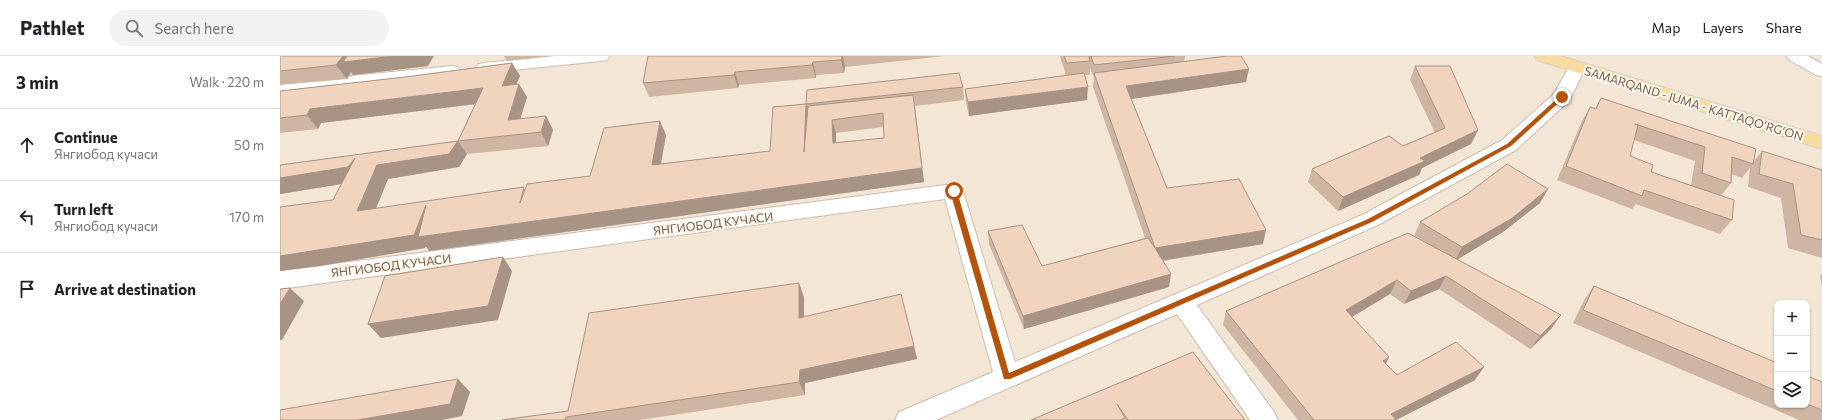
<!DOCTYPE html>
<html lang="en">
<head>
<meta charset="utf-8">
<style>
  body { margin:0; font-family:Commissioner,sans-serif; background:#f2f2f2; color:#202124 }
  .controls { position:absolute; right:12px; bottom:12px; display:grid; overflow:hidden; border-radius:8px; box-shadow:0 1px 3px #0004 }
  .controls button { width:36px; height:36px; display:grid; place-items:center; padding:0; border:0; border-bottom:1px solid #e0e0e0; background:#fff; color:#202124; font:20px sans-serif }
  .stop { position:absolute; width:12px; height:12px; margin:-9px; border:3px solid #b45309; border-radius:50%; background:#fff }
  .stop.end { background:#b45309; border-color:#fff; box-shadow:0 1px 4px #0008 }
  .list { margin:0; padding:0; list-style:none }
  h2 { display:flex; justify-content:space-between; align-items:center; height:52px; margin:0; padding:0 16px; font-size:17px }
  h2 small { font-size:13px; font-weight:400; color:#757577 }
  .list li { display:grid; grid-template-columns:26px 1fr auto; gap:12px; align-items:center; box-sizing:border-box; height:72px; padding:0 16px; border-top:1px solid #e0e0e0 }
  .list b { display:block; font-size:15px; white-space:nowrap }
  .list p { margin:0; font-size:13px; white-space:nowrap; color:#757577 }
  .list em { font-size:13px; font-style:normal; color:#757577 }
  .icon { flex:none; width:22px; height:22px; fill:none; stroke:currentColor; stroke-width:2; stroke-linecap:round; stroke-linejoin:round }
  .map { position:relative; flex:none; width:1542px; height:364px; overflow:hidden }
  header { display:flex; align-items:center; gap:24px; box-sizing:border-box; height:56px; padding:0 20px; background:#fff; border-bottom:1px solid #e0e0e0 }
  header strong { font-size:19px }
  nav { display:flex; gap:22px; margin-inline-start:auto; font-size:14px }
  .search { width:280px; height:36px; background:#f2f2f2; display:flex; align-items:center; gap:10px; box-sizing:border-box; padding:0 14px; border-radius:22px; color:#757577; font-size:15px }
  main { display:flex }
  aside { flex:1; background:#fff }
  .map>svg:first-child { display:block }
</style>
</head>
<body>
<header>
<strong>Pathlet</strong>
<div class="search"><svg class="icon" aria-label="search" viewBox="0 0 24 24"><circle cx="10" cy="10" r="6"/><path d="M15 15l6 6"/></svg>Search here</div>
<nav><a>Map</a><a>Layers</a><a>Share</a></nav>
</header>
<main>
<aside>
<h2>3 min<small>Walk · 220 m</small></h2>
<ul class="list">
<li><svg class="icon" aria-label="ahead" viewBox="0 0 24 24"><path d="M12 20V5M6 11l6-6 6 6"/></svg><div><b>Continue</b><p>Янгиобод кучаси</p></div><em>50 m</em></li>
<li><svg class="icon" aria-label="left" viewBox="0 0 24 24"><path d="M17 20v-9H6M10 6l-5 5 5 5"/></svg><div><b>Turn left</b><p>Янгиобод кучаси</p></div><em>170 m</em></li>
<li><svg class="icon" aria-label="arrive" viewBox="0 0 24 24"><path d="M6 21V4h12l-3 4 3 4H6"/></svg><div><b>Arrive at destination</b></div></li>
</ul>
</aside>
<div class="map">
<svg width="1542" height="364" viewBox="0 0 1542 364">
  <rect width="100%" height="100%" fill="#fcf4e6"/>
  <path fill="#f3e6d5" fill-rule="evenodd" d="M0,0H1542V364H0ZM1497,247H1527V349H1497Z"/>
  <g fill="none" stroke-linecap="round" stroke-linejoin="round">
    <g stroke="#cdbcad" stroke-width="2">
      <g id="minor">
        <path d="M269,0H330L327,4L321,5L204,17L198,16L195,12L198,8L204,7Z"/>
        <path d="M1506,0H1528L1542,8V20L1536,19L1509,4Z"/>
        <path d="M1297,6L1303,7L1306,11L1289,45L1236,94L1098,169L917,249L994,356L998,364H970L897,258L656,364H615L619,356L713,316L665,143L0,233V215L673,128L680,130L683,135L735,306L1082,159L1222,84L1274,38L1291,7Z"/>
        <path d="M172,10L178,11L181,15L178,19L0,39V27Z"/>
      </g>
    </g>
    <g stroke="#d8d1cd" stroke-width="2">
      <path id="major" d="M1254,0H1281L1542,80V93L1257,4Z"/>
    </g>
    <use href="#minor" fill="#fff" fill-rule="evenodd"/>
    <use href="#major" fill="#f8dba1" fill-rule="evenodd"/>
  </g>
  <g fill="#ceb6a3" fill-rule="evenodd">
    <path d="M0,0L148,10L73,19L71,16L67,23L0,29Z"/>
    <path d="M224,0H275L227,5Z"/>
    <path d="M368,0H665L565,11L564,17L536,19V22L459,29L458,32L369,41L363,27Z"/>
    <path d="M780,0H905L904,6L966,26L851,43L887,132L983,188L883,205L889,231L744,273L709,188L708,175L762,210L865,182L813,31L814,22L810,12V19H804L807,44L689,60L686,47L685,33L786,20Z"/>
    <path d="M232,7L240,20L236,28H239L247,41L240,63L266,60L273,74L268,90L187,98L178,85L196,48L41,67L38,73L0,77V35L125,21Z"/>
    <path d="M1135,10L1198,74L1191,88L1142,112L1139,119L1058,155L1028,126L1032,113L1123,90L1155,77L1130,24Z"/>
    <path d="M683,31L684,44L635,50L644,126L149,195L146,190L145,192L40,210L0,215V151L53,144L62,128L0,138V109L178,85L187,98L179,111L108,123L96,153L245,133L310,120L386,79L381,108L490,95L526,48ZM603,71L604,82L556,87V77Z"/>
    <path d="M1321,42L1474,105L1482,95L1542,114V202L1508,192L1501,142L1468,131L1470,112L1462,122L1452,118L1451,127L1441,140L1452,164L1440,178L1356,148L1352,153L1277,124L1302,65L1310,51L1315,53ZM1354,84L1415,105L1411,129L1371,116L1350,100Z"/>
    <path d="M1268,133L1260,147L1223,176L1177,203L1271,273L1250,293L1159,233L1124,248L1110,238L1072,261L1109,301L1106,308L1117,319L1195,324L1116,364H1018L943,269L946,255L1139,182L1134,180L1140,166L1187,138Z"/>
    <path d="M1542,218V231L1540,220Z"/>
    <path d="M1314,230L1497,307V349H1527V320L1542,326V364H1519L1293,267L1304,244Z"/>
    <path d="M524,241V261L634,290L637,303L525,327V339L360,364H222L288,355Z"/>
    <path d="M913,296L965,364H751Z"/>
  </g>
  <g fill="#a89485">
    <path d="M63,0H154L148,10L73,19L71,16L67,23L56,9Z"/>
    <path d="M562,0H563L565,11L564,17L561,4Z"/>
    <path d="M533,6L536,19V22L532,9Z"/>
    <path d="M232,7L240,20L230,43L222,30Z"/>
    <path d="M969,13L966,26L845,44L846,30Z"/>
    <path d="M455,16L459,29L458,32L454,19Z"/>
    <path d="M239,28L247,41L236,77L228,64Z"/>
    <path d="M808,31L807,44L689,60L688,46Z"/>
    <path d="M203,32L212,46L41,67L38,73L27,59L30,53Z"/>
    <path d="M633,39L644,126L149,195L146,190L145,192L40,210L0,215V200L146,149L642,112Z"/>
    <path d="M526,48L530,61L524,96Z"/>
    <path d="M266,60L273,74L268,90L261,76Z"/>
    <path d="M552,64L556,77V101L553,87Z"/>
    <path d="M380,65L386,79L378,123L372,109Z"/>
    <path d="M1198,74L1191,88L1142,112L1139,119L1058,155L1063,141L1140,102Z"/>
    <path d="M178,85L187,98L179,111L108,123L89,169L77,155L97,109Z"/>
    <path d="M75,102L80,125L0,138V122Z"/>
    <path d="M1268,133L1260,147L1223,176L1175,205L1182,191Z"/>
    <path d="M986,174L983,188L873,206L875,192Z"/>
    <path d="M223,201L232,215L218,264L101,282L88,268Z"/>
    <path d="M891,218L889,231L744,273L743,260Z"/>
    <path d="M1166,220L1159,233L1124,248L1131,235Z"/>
    <path d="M1117,224L1110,238L1060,268L1066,254Z"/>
    <path d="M519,227L524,241V275L519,262Z"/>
    <path d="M10,232L24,245L2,284H0V248Z"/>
    <path d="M1281,259L1271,273L1250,293L1260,280Z"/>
    <path d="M634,290L637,303L525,327V339L519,326L520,314Z"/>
    <path d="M1109,301L1102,314L1103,305Z"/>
    <path d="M1204,311L1195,324L1116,364L1111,358Z"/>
    <path d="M178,323L190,336L182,360L162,364H77Z"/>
  </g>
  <g fill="#f0d4be" stroke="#a89485" fill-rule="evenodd">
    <path d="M0,0H63L56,9L0,15Z"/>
    <path d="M67,0H114L63,6Z"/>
    <path d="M368,0H562L561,4L533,6L532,9L455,16L454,19L363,27Z"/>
    <path d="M784,0H809L810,5L787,7Z"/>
    <path d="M811,0H895L814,9Z"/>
    <path d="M947,0H961L969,13L846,30L887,132L959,123L986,174L875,192L891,218L743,260L708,175L742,169L762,210L868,182L875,192L814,17Z"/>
    <path d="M232,7L222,30L239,28L228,64L266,60L261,76L178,85L203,32L30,53L27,59L0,62V35L125,21Z"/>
    <path d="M1135,10H1170L1198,74L1140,102L1145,105L1063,141L1032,113L1109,80L1123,90L1165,72Z"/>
    <path d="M679,17L683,31L526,48L524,96L528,50L633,39L642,112L138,181L146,149L134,179L0,200V151L53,144L75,102L68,111L0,122V109L178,85L169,98L97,109L77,155L244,131L240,147L247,128L310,120L324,72L380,65L372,109L490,95L493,51L526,48L527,34ZM603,57L604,82L553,87L552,64Z"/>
    <path d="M804,17L808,31L688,46L685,33Z"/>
    <path d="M1321,42L1476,93L1473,108L1452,101L1451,127L1422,117L1425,91L1355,68L1358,69L1350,100L1373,109L1371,116L1454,144L1452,164L1364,134L1362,140L1286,110L1310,51L1316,53Z"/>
    <path d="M1482,95L1542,114V184L1521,179L1513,128L1479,118Z"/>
    <path d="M1227,108L1268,133L1231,163L1182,191L1140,166L1187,138Z"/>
    <path d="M1128,177L1281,259L1260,280L1166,220L1131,235L1117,224L1066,254L1109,301L1103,305L1117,319L1176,286L1204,311L1111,358L1116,364H1034L946,255Z"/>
    <path d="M223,201L208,250L88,268L105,220Z"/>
    <path d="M519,227V262L621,238L634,290L520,314L519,326L286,361L285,364H222L288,355L309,257Z"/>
    <path d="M1314,230L1497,307V335L1303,254Z"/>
    <path d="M10,232L0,248V233Z"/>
    <path d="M913,296L965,364H848L837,348L845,362L840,364H751Z"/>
    <path d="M1527,320L1542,326V354L1527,348Z"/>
    <path d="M178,323L170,348L77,364H0V354Z"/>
  </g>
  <path fill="#b45309" d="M1280,40L1285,41L1231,90L1092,166L730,323H724L670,135L671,134L677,135L729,317L1088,163L1227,88Z"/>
  <g text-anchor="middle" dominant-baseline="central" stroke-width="4" stroke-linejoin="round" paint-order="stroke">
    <g font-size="12" fill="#745c4b" stroke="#fef8ec">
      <text transform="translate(1414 47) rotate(17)">SAMARQAND - JUMA - KATTAQO‘RG‘ON</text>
      <text transform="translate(433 167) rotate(-7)">ЯНГИОБОД КУЧАСИ</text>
      <text transform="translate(111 209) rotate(-7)">ЯНГИОБОД КУЧАСИ</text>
    </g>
  </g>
</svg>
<div class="controls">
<button>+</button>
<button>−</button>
<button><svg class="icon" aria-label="layers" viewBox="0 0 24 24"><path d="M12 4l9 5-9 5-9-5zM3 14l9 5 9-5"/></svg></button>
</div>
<div class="stop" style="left:674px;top:135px"></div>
<div class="stop end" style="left:1282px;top:41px"></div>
</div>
</main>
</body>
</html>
